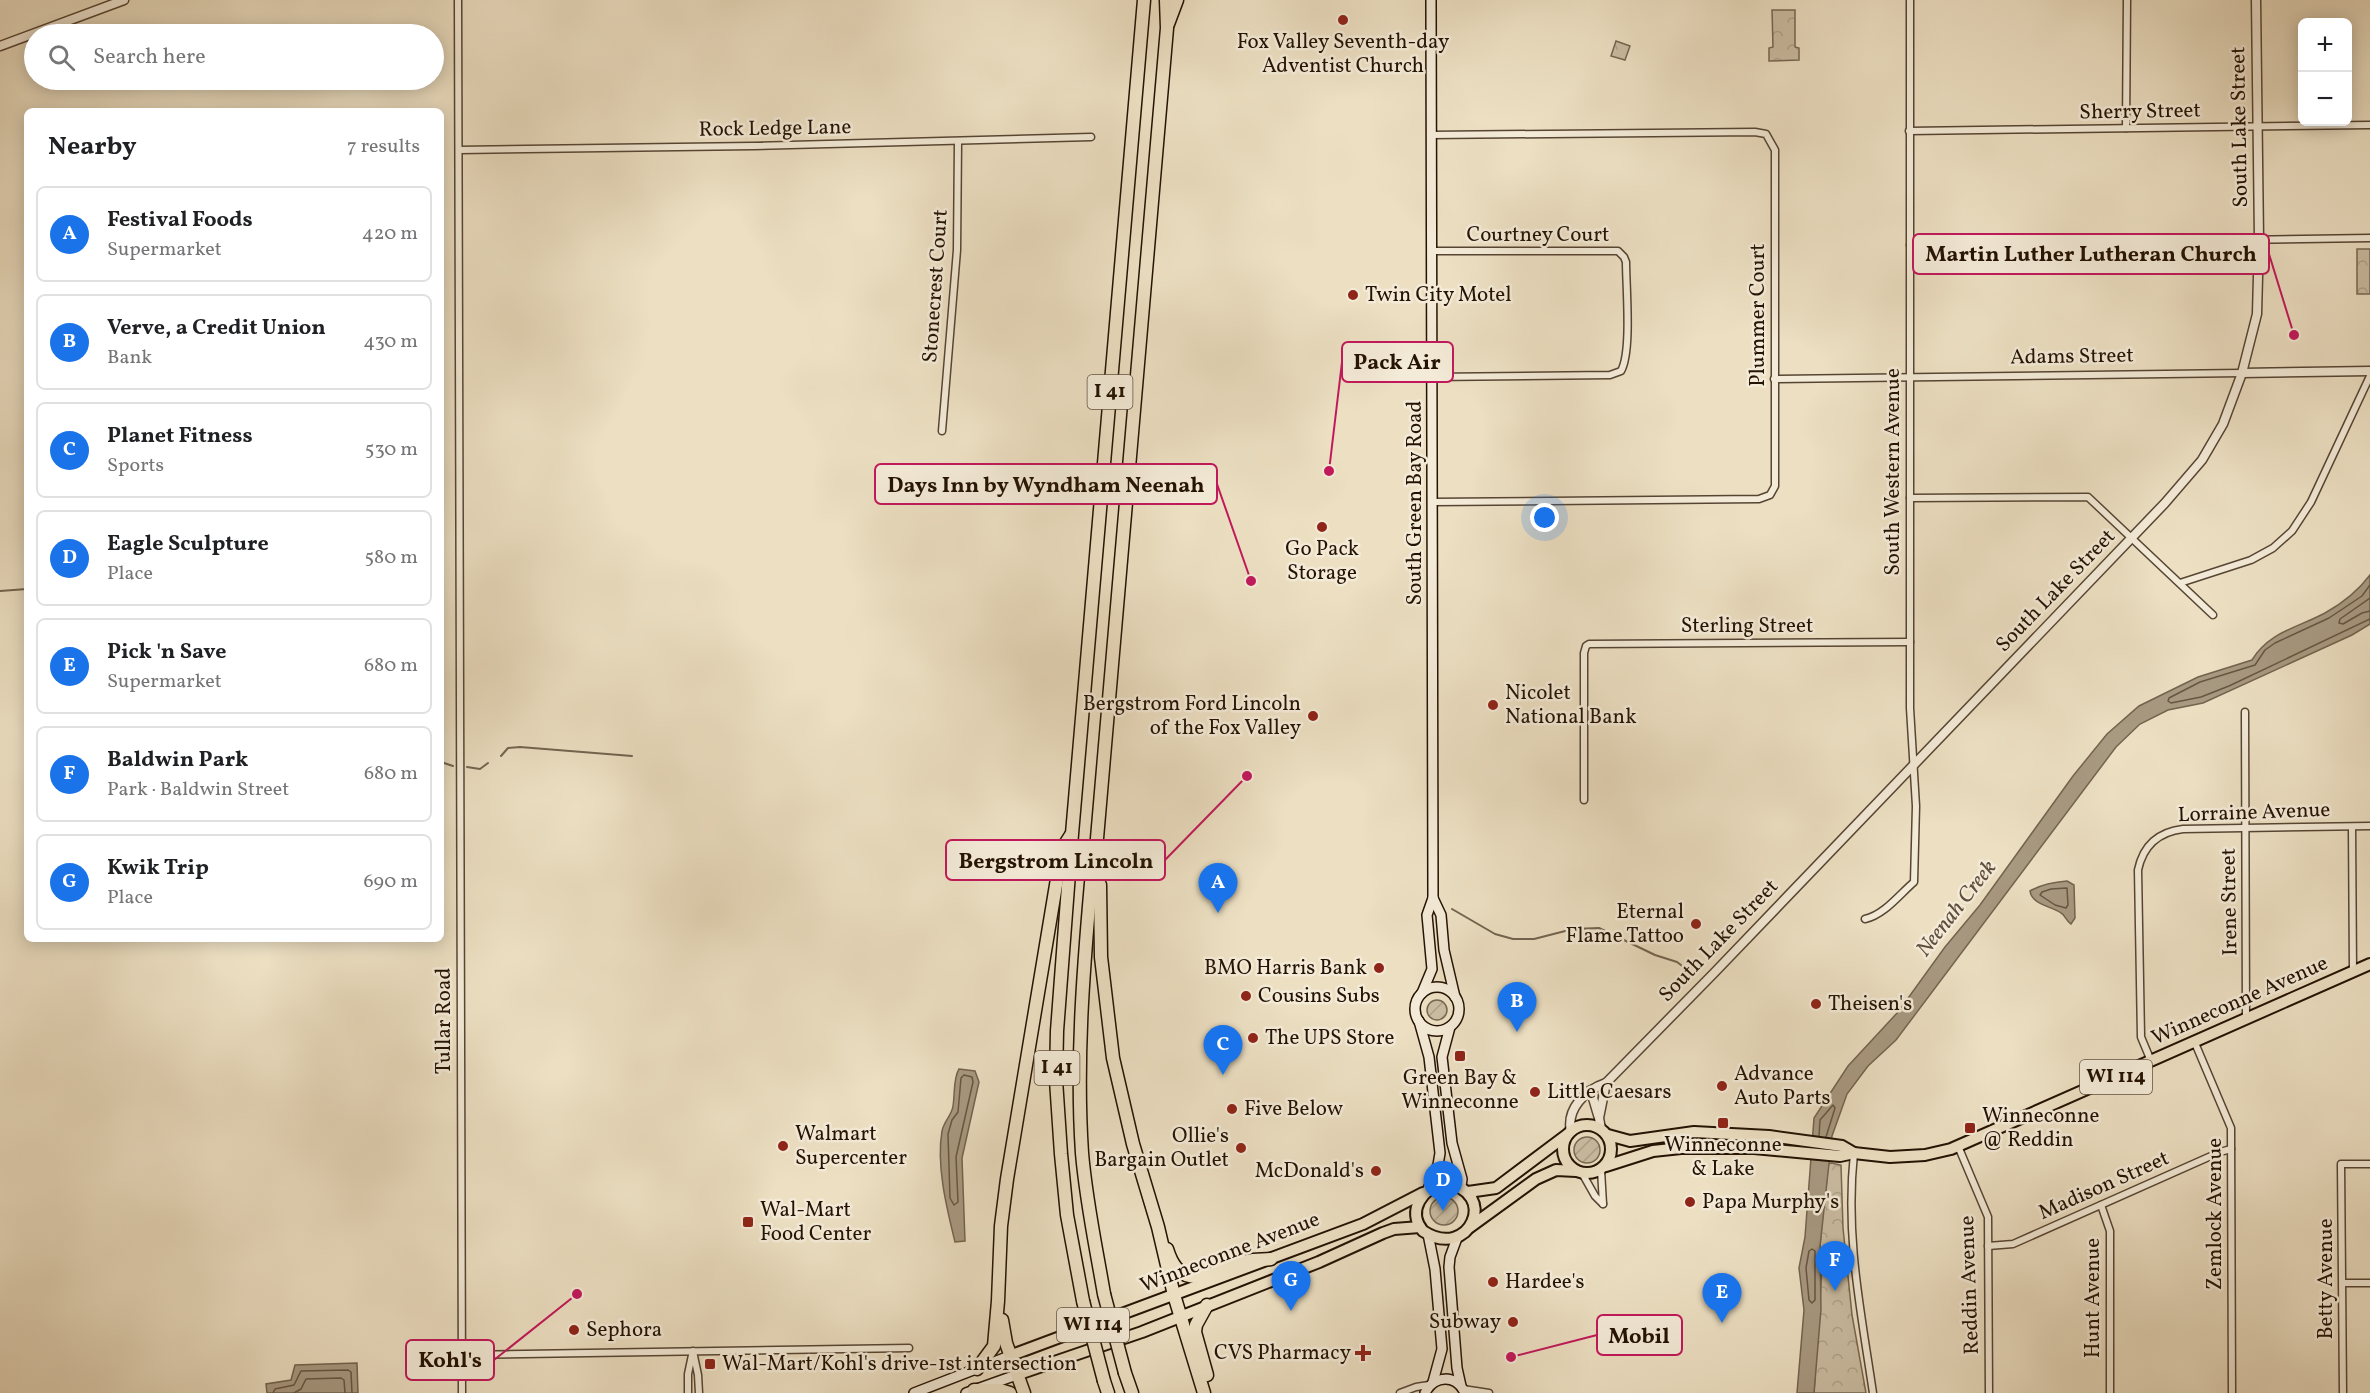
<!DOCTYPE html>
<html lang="en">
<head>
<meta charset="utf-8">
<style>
  body { margin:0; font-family:Vollkorn,serif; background:#f6f6f6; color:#202124 }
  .controls { position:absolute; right:18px; top:18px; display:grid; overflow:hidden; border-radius:9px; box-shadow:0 3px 15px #0003 }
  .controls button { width:54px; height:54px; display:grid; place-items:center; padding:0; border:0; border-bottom:2px solid #e0e0e0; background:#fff; color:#202124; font:30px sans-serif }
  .you { position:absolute; left:1545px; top:518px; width:21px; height:21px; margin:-15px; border:4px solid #fff; border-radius:50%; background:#1a73e8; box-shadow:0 0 0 9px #1a73e833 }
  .badge { display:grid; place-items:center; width:39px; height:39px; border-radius:50%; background:#1a73e8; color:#fff; font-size:20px; font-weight:700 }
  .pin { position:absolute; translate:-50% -50px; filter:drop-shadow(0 2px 3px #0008) }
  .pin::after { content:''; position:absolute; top:32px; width:21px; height:18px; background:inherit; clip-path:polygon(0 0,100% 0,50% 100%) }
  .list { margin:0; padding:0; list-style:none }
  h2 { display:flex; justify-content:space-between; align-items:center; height:78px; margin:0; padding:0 24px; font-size:26px }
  h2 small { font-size:20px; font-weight:400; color:#757577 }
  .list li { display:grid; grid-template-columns:39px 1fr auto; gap:18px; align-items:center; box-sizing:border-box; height:96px; margin:0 12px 12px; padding:0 12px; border:2px solid #e0e0e0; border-radius:9px }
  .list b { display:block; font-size:22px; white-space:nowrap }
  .list p { margin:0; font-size:20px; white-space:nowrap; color:#757577 }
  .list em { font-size:20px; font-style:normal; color:#757577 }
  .icon { flex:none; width:33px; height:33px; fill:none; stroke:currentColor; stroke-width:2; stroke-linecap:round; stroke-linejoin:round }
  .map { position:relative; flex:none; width:2370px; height:1393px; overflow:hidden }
  .search { position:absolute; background:#fff; box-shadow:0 3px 15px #0003; left:24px; top:24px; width:420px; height:66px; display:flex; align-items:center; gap:15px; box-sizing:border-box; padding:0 21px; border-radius:33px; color:#757577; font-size:22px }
  .panel { position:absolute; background:#fff; box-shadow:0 3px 15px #0003; left:24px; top:108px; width:420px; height:834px; border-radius:9px }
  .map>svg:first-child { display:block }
</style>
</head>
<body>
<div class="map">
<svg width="2370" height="1393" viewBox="0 0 2370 1393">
  <defs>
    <pattern id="park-crowns" width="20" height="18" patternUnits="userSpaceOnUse" patternTransform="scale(1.5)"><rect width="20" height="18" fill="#cabca2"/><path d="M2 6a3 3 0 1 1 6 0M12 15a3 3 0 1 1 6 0" fill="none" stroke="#ada18a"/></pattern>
    <pattern id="garden-furrows" width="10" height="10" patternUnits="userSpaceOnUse" patternTransform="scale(1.5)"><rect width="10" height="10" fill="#cabca2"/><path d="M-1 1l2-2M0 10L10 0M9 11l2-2" fill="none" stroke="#ada18a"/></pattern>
  </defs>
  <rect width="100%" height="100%" fill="#ecdfc2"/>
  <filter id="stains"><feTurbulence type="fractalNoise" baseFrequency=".00333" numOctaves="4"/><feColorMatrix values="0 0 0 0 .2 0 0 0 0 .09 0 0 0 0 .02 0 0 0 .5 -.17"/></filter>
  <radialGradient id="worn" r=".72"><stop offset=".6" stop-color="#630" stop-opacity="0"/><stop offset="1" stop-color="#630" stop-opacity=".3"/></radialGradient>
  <g fill="url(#park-crowns)" stroke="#776752" stroke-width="1.5">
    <path d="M1772,10H1795V47L1799,48V60L1769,61V48L1773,47Z"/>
    <path d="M1616,41L1630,46L1625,60L1611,56Z"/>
    <rect x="2357" y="249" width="13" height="45"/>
    <path d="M1831,1163L1841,1165L1843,1228L1852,1315L1866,1393H1814L1822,1269L1820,1246L1827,1165Z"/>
  </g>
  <g fill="url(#garden-furrows)" stroke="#776752" stroke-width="1.5">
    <circle cx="1437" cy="1010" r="10"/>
    <circle cx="1587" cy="1150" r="13"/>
    <circle cx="1444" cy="1211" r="14"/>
  </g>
  <g fill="#a89981" stroke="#73634f" stroke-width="1.5">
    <path d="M2370,575V624L2352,635L2203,703L2168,710L2140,724L2116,747L1896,1040L1868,1066L1847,1094L1832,1136L1820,1246L1821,1309L1814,1393H1797L1804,1310L1799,1268L1805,1237L1814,1118L1848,1066L1898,1012L1945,947L1980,905L2073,776L2107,734L2139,706L2198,677L2252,660C2269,632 2297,628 2325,613C2343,603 2358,591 2370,575Z"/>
    <path d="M2067,881L2074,885L2075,918L2071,924C2066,921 2065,915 2061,913C2051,906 2032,905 2030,891C2042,884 2054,882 2067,881Z"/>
    <path d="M959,1069L975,1071L979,1082L962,1158L965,1241L955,1242C947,1209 936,1166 942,1131C944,1121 952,1115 953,1106C955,1094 953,1079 959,1069Z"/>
    <path d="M357,1363L358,1393H267L266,1384L291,1380L295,1365Z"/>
  </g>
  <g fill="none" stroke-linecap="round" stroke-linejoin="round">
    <g stroke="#665642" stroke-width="1.5">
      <path d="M2370,585L2362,596L2329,618L2275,643L2265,650L2255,665L2200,682L2169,698L2168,701L2171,703L2201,697L2229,686L2370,619"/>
      <path d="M2370,598L2340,619L2339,623L2343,624L2362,613L2370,611"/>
      <path d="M2067,888L2068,905L2066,908L2055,905L2040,895L2042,892L2051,889Z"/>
      <path d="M964,1075L972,1077L973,1082L956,1157L958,1202L954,1205L950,1198L948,1134L952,1120L958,1112L961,1078Z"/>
      <path d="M1819,1136L1820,1120L1833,1105L1835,1108L1826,1137"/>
      <path d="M1812,1249L1815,1251V1300L1812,1303L1809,1300L1806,1268L1809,1251Z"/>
      <path d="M273,1393L275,1389L294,1385L301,1371L348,1370L351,1372L352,1393"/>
      <path d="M294,1393L301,1389L306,1379L341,1378L344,1380L345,1393"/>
    </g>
    <g stroke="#73634f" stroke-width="2">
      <path d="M0,591L27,589"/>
      <path d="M501,756L508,748L520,747L632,756"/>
      <path d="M441,762L453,766"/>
      <path d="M467,767L480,769L488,763"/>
      <path d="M1452,909L1495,934L1513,939H1534L1573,929L1599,928L1655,955L1677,962L1694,975"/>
    </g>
    <g stroke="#564533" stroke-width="9">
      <g id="minor">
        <path d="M458,0L462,1393"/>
        <path d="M2126,128L2127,0"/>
        <path d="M1909,131L2370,125"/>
        <path d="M1431,135L1755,132L1766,134L1775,150V486L1770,495L1759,499L1433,502"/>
        <path d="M459,150L753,146L1091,137"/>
        <path d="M1910,245L2370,238"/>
        <path d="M1432,377L1610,375L1621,371C1632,352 1626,287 1626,262L1624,257L1618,251H1432"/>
        <path d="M1774,379L2242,373"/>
        <path d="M942,431L957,250L958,142"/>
        <path d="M1910,498L2088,497L2213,615"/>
        <path d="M2180,583L2251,560L2273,548L2292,531L2311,502L2370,376"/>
        <path d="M2245,712L2246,1020"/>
        <path d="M1584,800V653L1586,646L1589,644L1910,642"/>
        <path d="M2352,827L2353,972"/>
        <path d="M1865,919C1884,915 1900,894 1914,882L1916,806L1910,708V0"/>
        <path d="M2195,1043L2231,1128L2232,1393"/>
        <path d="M2151,1061L2141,1037L2138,870C2143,846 2158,832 2183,829L2370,826"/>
        <path d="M1958,1146L1988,1217L1989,1393"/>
        <path d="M1854,1153C1845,1237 1861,1311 1873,1393"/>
        <path d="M1601,1170L1603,1204"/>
        <path d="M1582,1173L1595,1196L1603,1204"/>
        <path d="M2101,1205L2110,1231V1393"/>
        <path d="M1988,1246L2013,1244L2220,1152L2231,1149"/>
        <path d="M2343,1283H2370"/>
        <path d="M693,1351L698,1375L699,1393"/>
        <path d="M462,1355L909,1348"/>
        <path d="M1463,1389L1489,1393"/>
        <path d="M688,1393V1374L692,1355"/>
        <path d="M1400,1393L1416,1387L1429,1385"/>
        <path d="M2343,1393L2341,1164H2370"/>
      </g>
    </g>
    <g stroke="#564533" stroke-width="11">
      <g id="tertiary">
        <path d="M0,46L124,0"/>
        <path d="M2242,373L2370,371"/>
        <path d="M1589,1091L1593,1098L1598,1115"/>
        <path d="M1601,1129L1599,1118L1606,1083"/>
        <path d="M1571,1132C1566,1109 1585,1090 1606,1083L1714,973L2165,503L2202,460L2223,424L2242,373L2257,314L2259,239L2256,0"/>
      </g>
    </g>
    <g stroke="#241203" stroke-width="12">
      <g id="secondary">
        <path d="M1433,898L1441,915L1444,950L1455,997"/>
        <circle cx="1437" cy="1009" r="22"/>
        <path d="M1422,993L1432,969L1427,915L1433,898L1431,0"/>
        <path d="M1419,1021L1429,1057L1440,1153L1438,1165L1428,1189"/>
        <path d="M1450,1027L1442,1057L1452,1143L1462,1179L1461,1186"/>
        <path d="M1428,1234L1435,1269L1442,1349L1433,1382"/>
        <path d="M1457,1238L1450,1257L1449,1267L1457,1368L1461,1386"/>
        <path d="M914,1393L1012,1355"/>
        <path d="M966,1393L1019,1374"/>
        <path d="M1425,1393C1434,1375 1456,1374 1465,1393"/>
      </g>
    </g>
    <g stroke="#241203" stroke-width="14">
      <g id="primary">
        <circle cx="1587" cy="1149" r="24"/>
        <path d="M1608,1135L1630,1141L1694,1132L1769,1136L1842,1146L1854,1153"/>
        <path d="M1606,1166L1653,1151L1681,1148H1754L1840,1156L1854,1153L1890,1157L1925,1155L1951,1149L2370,964"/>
        <path d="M1445,1183C1500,1191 1470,1262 1423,1231C1406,1211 1423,1187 1445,1183Z"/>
        <path d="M1468,1192L1496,1188L1568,1134"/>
        <path d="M1470,1227L1536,1179L1556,1170L1576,1171"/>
        <path d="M1012,1355L1363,1224L1423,1193"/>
        <path d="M1019,1374L1142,1332L1319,1262L1383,1233L1394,1229L1420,1227"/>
      </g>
    </g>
    <g stroke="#241203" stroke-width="15">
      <g id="motorway">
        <path d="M1168,24L1177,0"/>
        <path d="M1094,873L1100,885L1101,957L1113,1058L1133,1144L1158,1227L1174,1295L1204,1393"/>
        <path d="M1167,1249C1182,1299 1216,1267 1248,1261C1255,1259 1264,1260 1271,1259"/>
        <path d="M1104,1294C1096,1247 1086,1201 1082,1153C1076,1063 1083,973 1091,883L1094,873L1167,28L1166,0"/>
        <path d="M1083,1301L1067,1215L1061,1154L1056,1080L1057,1031L1072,834L1144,0"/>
        <path d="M1002,1320L1006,1343L1024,1393"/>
        <path d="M977,1369L994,1346L998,1301L1001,1226L1007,1179L1062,849L1071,835"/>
        <path d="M1125,1373L1132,1393"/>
        <path d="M1207,1375L1195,1332L1196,1325L1207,1305"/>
        <path d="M1104,1381L1108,1393"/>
        <path d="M974,1390H1000L1010,1393"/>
      </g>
    </g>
    <use href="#minor" stroke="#f3ead7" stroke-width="6"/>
    <use href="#tertiary" stroke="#f3ead7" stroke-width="8"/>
    <use href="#secondary" stroke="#f3ead7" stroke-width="9"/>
    <use href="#primary" stroke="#ecdfc2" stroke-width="10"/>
    <use href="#motorway" stroke="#ecdfc2" stroke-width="12"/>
    <g stroke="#241203" stroke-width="15" stroke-linecap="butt">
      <g id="motorway-bridge">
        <path d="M1104,1294L1125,1373"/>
        <path d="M1083,1301L1104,1381"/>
      </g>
    </g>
    <use href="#motorway-bridge" stroke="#ecdfc2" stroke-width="12"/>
  </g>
  <g fill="#8f2418" stroke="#f3ead7" stroke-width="2">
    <circle cx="1343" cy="20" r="6"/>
    <circle cx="1353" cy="295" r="6"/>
    <circle cx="1322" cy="527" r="6"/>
    <circle cx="1493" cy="705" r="6"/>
    <circle cx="1313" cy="716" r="6"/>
    <circle cx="1696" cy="924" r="6"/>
    <circle cx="1379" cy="968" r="6"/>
    <circle cx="1246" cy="996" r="6"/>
    <circle cx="1816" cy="1004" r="6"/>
    <circle cx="1253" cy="1038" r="6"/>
    <rect x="1454" y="1050" width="12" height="12" rx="3"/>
    <circle cx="1722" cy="1086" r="6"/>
    <circle cx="1535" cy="1092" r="6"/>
    <circle cx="1232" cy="1109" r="6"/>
    <rect x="1717" y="1117" width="12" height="12" rx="3"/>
    <rect x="1964" y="1122" width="12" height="12" rx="3"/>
    <circle cx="783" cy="1146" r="6"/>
    <circle cx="1241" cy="1148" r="6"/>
    <circle cx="1376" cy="1171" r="6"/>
    <circle cx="1690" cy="1202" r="6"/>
    <rect x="742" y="1216" width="12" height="12" rx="3"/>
    <circle cx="1493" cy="1282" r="6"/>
    <circle cx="1513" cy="1322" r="6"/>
    <circle cx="574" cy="1330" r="6"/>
    <path d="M1360 1344h6v6h6v6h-6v6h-6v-6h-6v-6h6z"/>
    <rect x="704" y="1358" width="12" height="12" rx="3"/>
  </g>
  <g text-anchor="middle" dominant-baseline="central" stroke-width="5" stroke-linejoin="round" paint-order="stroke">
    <g fill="#f3ead7" stroke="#625343" stroke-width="1.5">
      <rect x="1087.5" y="375" width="45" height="34" rx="4.5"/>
      <rect x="1034.5" y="1051" width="45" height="34" rx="4.5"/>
      <rect x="2080" y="1060" width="72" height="34" rx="4.5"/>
      <rect x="1057" y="1308" width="72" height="34" rx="4.5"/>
    </g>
    <g font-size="20" font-weight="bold" fill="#241203">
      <text x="1110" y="392">I 41</text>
      <text x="1057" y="1068">I 41</text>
      <text x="2116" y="1077">WI 114</text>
      <text x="1093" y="1325">WI 114</text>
    </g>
    <g font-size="21" fill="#241203" stroke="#f3ead7" text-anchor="start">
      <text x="1343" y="42" text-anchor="middle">Fox Valley Seventh-day<tspan x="1343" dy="24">Adventist Church</tspan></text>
      <text x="1365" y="295">Twin City Motel</text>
      <text x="1322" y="549" text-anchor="middle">Go Pack<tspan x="1322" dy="24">Storage</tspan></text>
      <text x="1505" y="693">Nicolet<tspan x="1505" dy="24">National Bank</tspan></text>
      <text x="1301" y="704" text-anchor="end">Bergstrom Ford Lincoln<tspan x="1301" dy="24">of the Fox Valley</tspan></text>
      <text x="1684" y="912" text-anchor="end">Eternal<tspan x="1684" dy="24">Flame Tattoo</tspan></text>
      <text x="1367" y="968" text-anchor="end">BMO Harris Bank</text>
      <text x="1258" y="996">Cousins Subs</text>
      <text x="1828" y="1004">Theisen's</text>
      <text x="1265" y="1038">The UPS Store</text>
      <text x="1734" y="1074">Advance<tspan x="1734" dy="24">Auto Parts</tspan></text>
      <text x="1460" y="1078" text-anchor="middle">Green Bay &amp;<tspan x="1460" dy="24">Winneconne</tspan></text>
      <text x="1547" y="1092">Little Caesars</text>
      <text x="1244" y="1109">Five Below</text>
      <text x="1982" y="1116">Winneconne<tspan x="1982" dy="24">@ Reddin</tspan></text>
      <text x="795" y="1134">Walmart<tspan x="795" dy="24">Supercenter</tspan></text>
      <text x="1229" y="1136" text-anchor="end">Ollie's<tspan x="1229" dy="24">Bargain Outlet</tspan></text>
      <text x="1723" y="1145" text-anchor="middle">Winneconne<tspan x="1723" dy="24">&amp; Lake</tspan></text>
      <text x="1364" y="1171" text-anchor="end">McDonald's</text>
      <text x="1702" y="1202">Papa Murphy's</text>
      <text x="760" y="1210">Wal-Mart<tspan x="760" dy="24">Food Center</tspan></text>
      <text x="1505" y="1282">Hardee's</text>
      <text x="1501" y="1322" text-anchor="end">Subway</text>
      <text x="586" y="1330">Sephora</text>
      <text x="1351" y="1353" text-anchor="end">CVS Pharmacy</text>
      <text x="722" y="1364">Wal-Mart/Kohl's drive-1st intersection</text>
    </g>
    <g font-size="21" fill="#241203" stroke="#f3ead7">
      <text transform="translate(2140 112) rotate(-1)">Sherry Street</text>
      <text transform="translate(2240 127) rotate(-91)">South Lake Street</text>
      <text transform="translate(775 129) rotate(-1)">Rock Ledge Lane</text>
      <text x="1538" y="235">Courtney Court</text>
      <text transform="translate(936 286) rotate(-86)">Stonecrest Court</text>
      <text transform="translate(1758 315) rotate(-90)">Plummer Court</text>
      <text transform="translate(2072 357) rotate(-1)">Adams Street</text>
      <text transform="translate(1893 472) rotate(-90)">South Western Avenue</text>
      <text transform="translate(1415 503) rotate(-90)">South Green Bay Road</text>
      <text transform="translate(2056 591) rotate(-46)">South Lake Street</text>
      <text x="1747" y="626">Sterling Street</text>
      <text transform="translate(2254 813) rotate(-2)">Lorraine Avenue</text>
      <text transform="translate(2230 902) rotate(-91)">Irene Street</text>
      <text transform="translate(1719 941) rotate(-46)">South Lake Street</text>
      <text transform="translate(2240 1001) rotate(-24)">Winneconne Avenue</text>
      <text transform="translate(444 1021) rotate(-90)">Tullar Road</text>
      <text transform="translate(2104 1186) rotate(-24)">Madison Street</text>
      <text transform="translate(2215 1214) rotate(-90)">Zemlock Avenue</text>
      <text transform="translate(1230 1253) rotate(-21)">Winneconne Avenue</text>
      <text transform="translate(2326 1279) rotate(-90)">Betty Avenue</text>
      <text transform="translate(1970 1285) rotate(-92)">Reddin Avenue</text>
      <text transform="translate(2093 1298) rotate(-90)">Hunt Avenue</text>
    </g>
    <g font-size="22" font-style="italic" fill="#5f4f3c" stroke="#f3ead7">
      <text transform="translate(1957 909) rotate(-52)">Neenah Creek</text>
    </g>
  </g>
  <path fill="none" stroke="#c2185b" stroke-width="2" d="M2294 335L2269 254M1329 471L1342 362M1251 581L1217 484M1247 776L1165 860M1511 1357L1597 1335M577 1294L494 1360"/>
  <g fill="#c2185b" stroke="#f3ead7" stroke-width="2">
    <circle cx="2294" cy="335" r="6"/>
    <circle cx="1329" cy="471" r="6"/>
    <circle cx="1251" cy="581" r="6"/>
    <circle cx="1247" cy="776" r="6"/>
    <circle cx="1511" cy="1357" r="6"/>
    <circle cx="577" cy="1294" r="6"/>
  </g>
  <g fill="#f3ead7" stroke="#c2185b" stroke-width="2">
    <rect x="1913" y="234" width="356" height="40" rx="6"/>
    <rect x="1342" y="342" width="111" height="40" rx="6"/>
    <rect x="875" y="464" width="342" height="40" rx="6"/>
    <rect x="946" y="840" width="219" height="40" rx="6"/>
    <rect x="1597" y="1315" width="85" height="40" rx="6"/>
    <rect x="406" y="1340" width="88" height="40" rx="6"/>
  </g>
  <g font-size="22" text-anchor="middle" font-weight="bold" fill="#241203">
    <text x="2091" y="261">Martin Luther Lutheran Church</text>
    <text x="1397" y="369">Pack Air</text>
    <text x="1046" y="492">Days Inn by Wyndham Neenah</text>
    <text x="1056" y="868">Bergstrom Lincoln</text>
    <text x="1639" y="1343">Mobil</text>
    <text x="450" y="1367">Kohl's</text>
  </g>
  <rect width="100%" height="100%" filter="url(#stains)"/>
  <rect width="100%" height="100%" fill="url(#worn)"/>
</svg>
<div class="controls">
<button>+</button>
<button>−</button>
</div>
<div class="you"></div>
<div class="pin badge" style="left:1218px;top:913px">A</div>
<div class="pin badge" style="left:1517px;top:1032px">B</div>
<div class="pin badge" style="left:1223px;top:1075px">C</div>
<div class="pin badge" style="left:1443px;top:1211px">D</div>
<div class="pin badge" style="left:1722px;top:1323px">E</div>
<div class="pin badge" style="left:1835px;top:1291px">F</div>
<div class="pin badge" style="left:1291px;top:1311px">G</div>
<div class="search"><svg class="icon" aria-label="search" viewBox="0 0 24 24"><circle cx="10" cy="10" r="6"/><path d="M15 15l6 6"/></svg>Search here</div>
<section class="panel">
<h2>Nearby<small>7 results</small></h2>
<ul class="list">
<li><span class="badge">A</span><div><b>Festival Foods</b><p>Supermarket</p></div><em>420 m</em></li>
<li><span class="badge">B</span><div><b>Verve, a Credit Union</b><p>Bank</p></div><em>430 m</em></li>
<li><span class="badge">C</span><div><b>Planet Fitness</b><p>Sports</p></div><em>530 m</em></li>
<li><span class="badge">D</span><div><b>Eagle Sculpture</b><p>Place</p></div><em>580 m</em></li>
<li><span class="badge">E</span><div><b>Pick 'n Save</b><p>Supermarket</p></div><em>680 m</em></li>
<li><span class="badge">F</span><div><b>Baldwin Park</b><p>Park · Baldwin Street</p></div><em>680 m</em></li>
<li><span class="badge">G</span><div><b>Kwik Trip</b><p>Place</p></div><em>690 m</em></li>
</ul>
</section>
</div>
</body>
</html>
